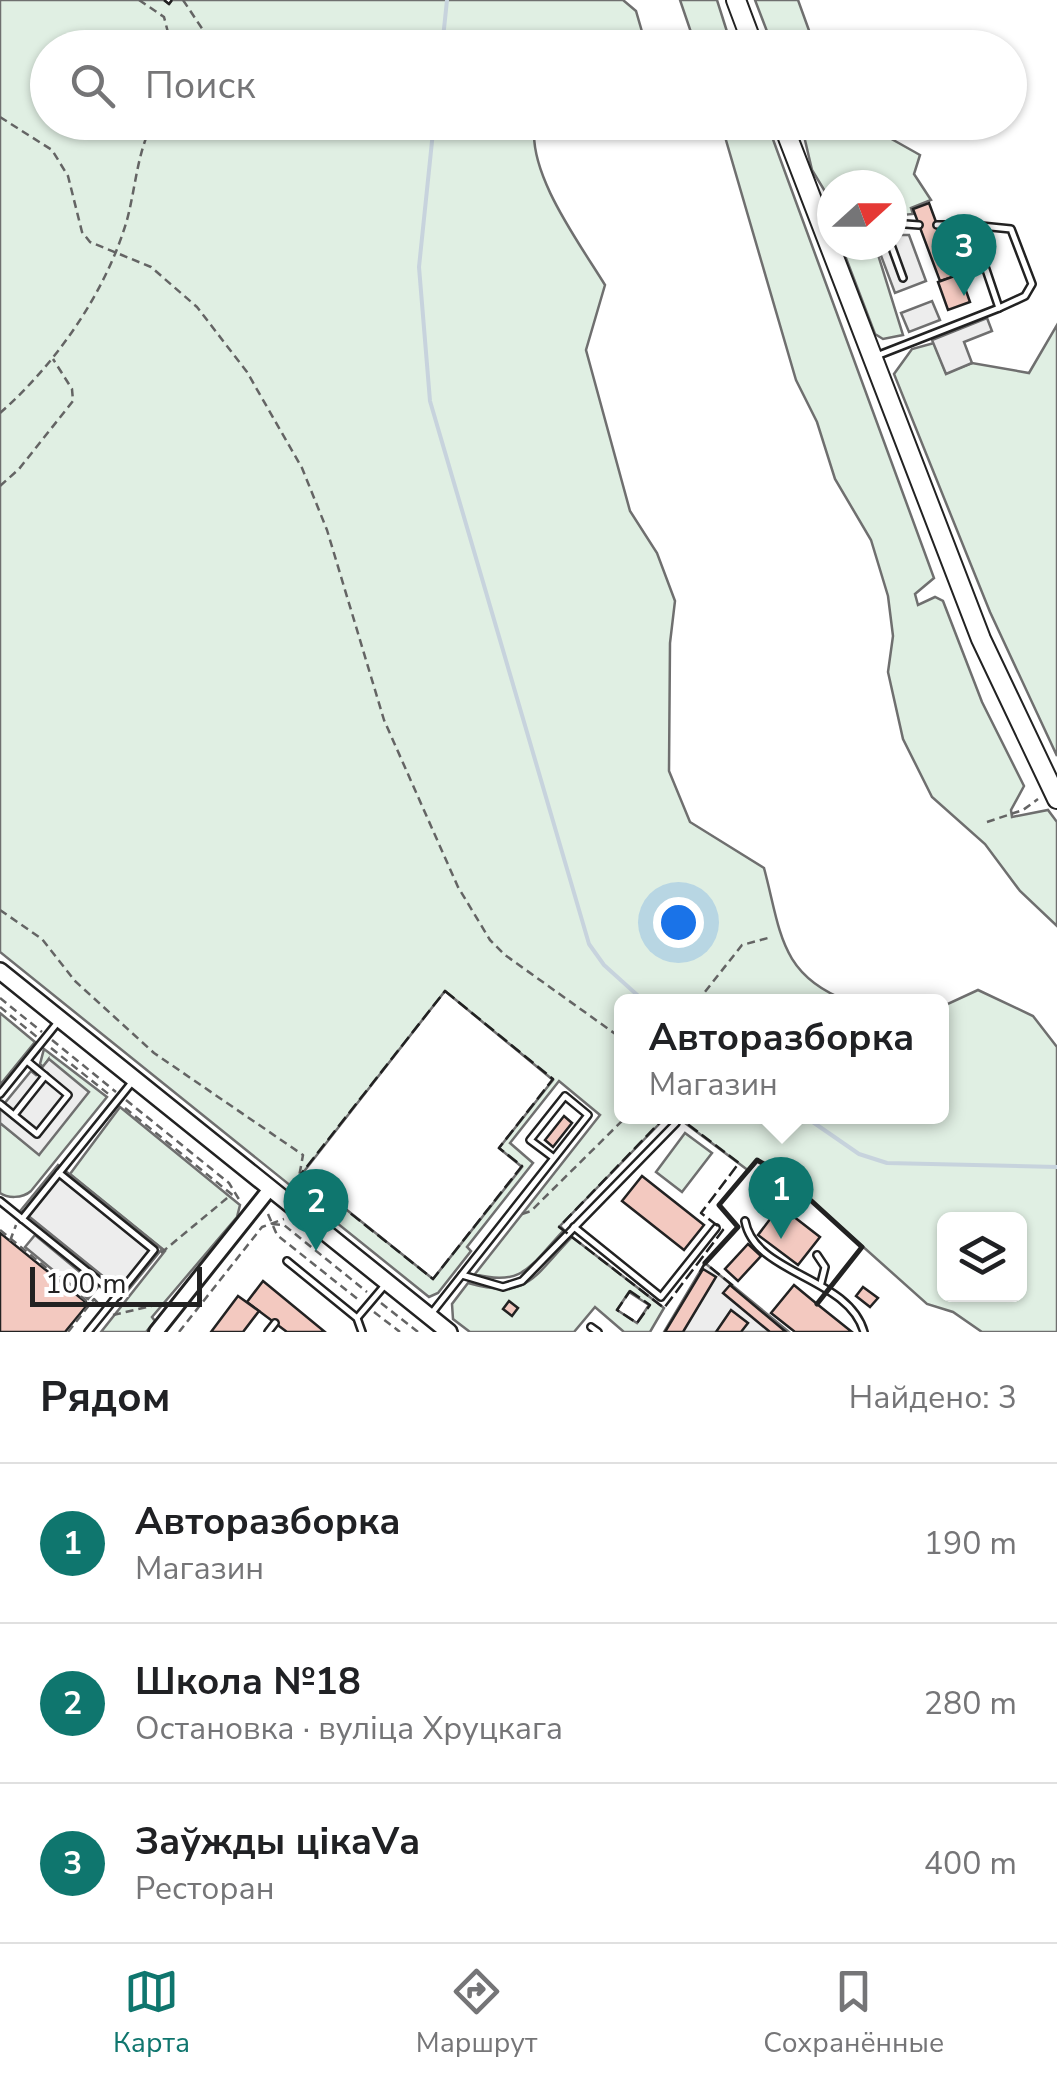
<!DOCTYPE html>
<html lang="ru">
<head>
<meta charset="utf-8">
<style>
  body { margin:0; font-family:"Nunito Sans",sans-serif; background:#f6f6f6; color:#202124 }
  .controls { position:absolute; right:30px; bottom:30px; display:grid; overflow:hidden; border-radius:15px; box-shadow:0 2px 8px #0004 }
  .controls button { width:90px; height:90px; display:grid; place-items:center; padding:0; border:0; border-bottom:2px solid #e0e0e0; background:#fff; color:#202124; font:50px sans-serif }
  .compass { position:absolute; left:817px; top:170px; width:90px; height:90px; border-radius:50%; background:#fff; box-shadow:0 2px 8px #0004; rotate:69deg }
  .scale { position:absolute; left:30px; bottom:25px; width:172px; box-sizing:border-box; padding-left:10px; border:5px solid #222; border-top:0; font-size:28px; line-height:35px; white-space:nowrap; color:#222; -webkit-text-stroke:8px #fff; paint-order:stroke }
  .you { position:absolute; left:678px; top:922px; width:35px; height:35px; margin:-25px; border:8px solid #fff; border-radius:50%; background:#1a73e8; box-shadow:0 0 0 15px #1a73e833 }
  .badge { display:grid; place-items:center; width:65px; height:65px; border-radius:50%; background:#0f766e; color:#fff; font-size:32px; font-weight:700 }
  .pin { position:absolute; translate:-50% -82px; filter:drop-shadow(0 2px 5px #0008) }
  .pin::after { content:''; position:absolute; top:52px; width:35px; height:30px; background:inherit; clip-path:polygon(0 0,100% 0,50% 100%) }
  .popup { position:absolute; left:614px; top:994px; width:335px; height:130px; box-sizing:border-box; display:grid; place-content:center; border-radius:15px; background:#fff; filter:drop-shadow(0 2px 8px #0005); font-size:32px; white-space:nowrap; color:#757577 }
  .popup b { font-size:38px; color:#202124 }
  .popup::after { content:''; position:absolute; left:50%; top:100%; margin-left:-20px; border:20px solid transparent; border-top-color:#fff }
  .list { margin:0; padding:0; list-style:none }
  h2 { display:flex; justify-content:space-between; align-items:center; height:130px; margin:0; padding:0 40px; font-size:42px }
  h2 small { font-size:32px; font-weight:400; color:#757577 }
  .list li { display:grid; grid-template-columns:65px 1fr auto; gap:30px; align-items:center; box-sizing:border-box; height:160px; padding:0 40px; border-top:2px solid #e0e0e0 }
  .list b { display:block; font-size:38px; white-space:nowrap }
  .list p { margin:0; font-size:32px; white-space:nowrap; color:#757577 }
  .list em { font-size:32px; font-style:normal; color:#757577 }
  .icon { flex:none; width:55px; height:55px; fill:none; stroke:currentColor; stroke-width:2; stroke-linecap:round; stroke-linejoin:round }
  .map { position:relative; flex:none; width:1057px; height:1332px; overflow:hidden }
  .search { position:absolute; background:#fff; box-shadow:0 2px 8px #0004; left:30px; right:30px; top:30px; height:110px; display:flex; align-items:center; gap:25px; box-sizing:border-box; padding:0 35px; border-radius:55px; color:#757577; font-size:38px }
  .sheet { height:610px; background:#fff }
  nav { display:flex; justify-content:space-around; align-items:center; box-sizing:border-box; height:140px; border-top:2px solid #e0e0e0; background:#fff; font-size:28px; color:#757577 }
  nav a { display:grid; justify-items:center; gap:5px }
  nav .on { color:#0f766e }
  .map>svg:first-child { display:block }
</style>
</head>
<body>
<div class="map">
<svg width="1057" height="1332" viewBox="0 0 1057 1332">
  <rect width="100%" height="100%" fill="#fff"/>
  <g fill="#e0efe3" stroke="#6f6f6f" stroke-width="2.5" fill-rule="evenodd">
    <path d="M0,0H164L169,4L172,0H623L636,11L645,42L642,47L48,48V122L535,123C526,172 580,244 605,285L586,350L630,511L657,553L675,601L670,643L669,771L690,822L764,868C781,931 779,975 848,1001L621,1002V1116L666,1117L560,1226L564,1230C532,1263 524,1288 475,1274L600,1115L559,1081L510,1143L533,1163L467,1247L471,1251L438,1293L429,1297L0,952ZM445,991L553,1080L499,1148L522,1167L433,1279L302,1174Z"/>
    <path d="M680,0H717L729,38L738,47H696Z"/>
    <path d="M755,0H798L815,47H773Z"/>
    <path d="M721,123H767L934,578L915,594L918,605L935,597L943,601L982,702L1024,786L1011,810L1012,817L1048,810L1057,822V926L1020,891L985,844L932,797L903,739L888,672L893,636L888,596L871,540L835,479L817,422L796,380Z"/>
    <path d="M801,123H863L920,155L914,174L931,200L911,208L913,214L892,216V185H832V203L812,170Z"/>
    <path d="M841,245H875L903,335L883,339L875,334Z"/>
    <path d="M1057,325V756L990,612L894,374L912,349L934,343L946,373L972,363L1029,373Z"/>
    <path d="M978,990L1033,1016L1057,1047V1332H982L953,1312L927,1304L783,1175L758,1161L749,1171L677,1117L941,1116V1007ZM944,1220H1020V1294H944Z"/>
    <path d="M0,1013L35,1042L0,1085Z"/>
    <path d="M44,1049L107,1097L31,1191C22,1199 7,1198 0,1193V1123L39,1154L48,1060L43,1067L40,1064Z"/>
    <path d="M120,1107L240,1205L237,1217L152,1317L155,1321L146,1332H101L165,1251L70,1174Z"/>
    <path d="M685,1133L712,1153L682,1192L656,1172Z"/>
    <path d="M572,1237L664,1308L650,1332H624L595,1307L574,1332H470L453,1319L452,1304L468,1283C529,1300 532,1278 572,1237ZM629,1292L649,1305L637,1323L617,1310Z"/>
  </g>
  <g fill="#ededed" stroke="#6f6f6f" stroke-width="2.5">
    <path d="M892,235H909L926,281L895,293L877,245H892Z"/>
    <path d="M932,301L940,320L909,332L901,313Z"/>
    <path d="M987,318L992,331L964,342L972,363L946,374L932,340Z"/>
    <path d="M49,1059L89,1092L39,1155L0,1123V1109L31,1071L36,1075Z"/>
    <path d="M58,1165L162,1249L125,1294L21,1210Z"/>
    <path d="M35,1235L98,1287L88,1299L25,1247Z"/>
    <path d="M705,1263L789,1332H664Z"/>
  </g>
  <g fill="none" stroke-linecap="round" stroke-linejoin="round">
    <g stroke="#c7d3dd" stroke-width="4">
      <path d="M442,48L447,0"/>
      <path d="M434,122L419,267L430,401L589,944L604,965L645,1002"/>
      <path d="M804,1116L859,1154L887,1163L1057,1167"/>
    </g>
  </g>
  <g fill="#f3c9c0" stroke="#222" stroke-width="2.5">
    <path d="M929,203L956,276L940,281L913,209Z"/>
    <path d="M960,274L970,302L948,310L938,282Z"/>
    <path d="M564,1116L572,1123L553,1147L545,1140Z"/>
    <path d="M642,1176L704,1225L684,1250L622,1201Z"/>
    <path d="M780,1206L820,1237L798,1265L758,1235Z"/>
    <path d="M0,1233L88,1304L65,1332H0Z"/>
    <path d="M748,1244L761,1256L738,1281L725,1269Z"/>
    <path d="M703,1269L716,1277L683,1332H665Z"/>
    <path d="M263,1281L325,1332H287L247,1302Z"/>
    <path d="M730,1285L786,1332H770L723,1293Z"/>
    <path d="M794,1285L817,1304L852,1332H795L771,1313Z"/>
    <path d="M863,1287L878,1298L870,1307L856,1296Z"/>
    <path d="M238,1296L259,1311L243,1332H211Z"/>
    <path d="M509,1301L518,1308L512,1316L503,1309Z"/>
    <path d="M731,1310L748,1323L741,1332H716Z"/>
  </g>
  <g fill="none" stroke-linecap="round" stroke-linejoin="round">
    <g stroke="#222" stroke-width="10">
      <g id="service">
        <path d="M892,223L919,225"/>
        <path d="M971,225L1011,229L1032,284L1025,296L999,308"/>
        <path d="M891,245L903,278"/>
        <path d="M879,355L999,308L971,225H937"/>
        <path d="M0,1094L58,1022"/>
        <path d="M0,1104L37,1134L68,1095L27,1061"/>
        <path d="M14,1115L45,1076"/>
        <path d="M59,1173L154,1250L88,1332"/>
        <path d="M0,1201L118,1296"/>
        <path d="M22,1219L133,1081"/>
        <path d="M745,1221C755,1275 848,1276 864,1332"/>
        <path d="M574,1227L661,1297L716,1228"/>
        <path d="M817,1255L825,1267L821,1283"/>
        <path d="M287,1261L357,1318L362,1332"/>
        <path d="M462,1275L503,1287L522,1281L676,1123"/>
        <path d="M431,1314L588,1115L565,1096L530,1140L554,1158"/>
        <path d="M357,1318L385,1285"/>
        <path d="M591,1327L598,1332"/>
        <path d="M268,1332L275,1323"/>
      </g>
    </g>
    <g stroke="#222" stroke-width="18">
      <path id="tertiary" d="M156,1332L269,1190"/>
    </g>
    <g stroke="#222" stroke-width="20">
      <path id="secondary" d="M0,971L449,1332"/>
    </g>
    <g stroke="#222" stroke-width="22">
      <g id="primary">
        <path d="M736,0L754,48"/>
        <path d="M782,122L981,639L1057,799"/>
      </g>
    </g>
    <g stroke="#646464" stroke-width="2.5" stroke-dasharray="8 5" stroke-linecap="butt">
      <path d="M139,0L164,17L172,48"/>
      <path d="M183,0L205,33L183,48"/>
      <path d="M0,117L52,150L68,176L82,232L90,242L151,267L197,307L247,372L302,468L327,530L384,720L458,887L490,940L505,955L621,1038"/>
      <path d="M0,413C56,364 106,292 127,220C136,186 137,153 153,122"/>
      <path d="M0,486L19,469L73,401L72,389L53,359"/>
      <path d="M987,822L1023,810L1038,799"/>
      <path d="M0,910L42,939L75,981L154,1053L303,1155L299,1177L310,1186L302,1195"/>
      <path d="M0,998L42,1032"/>
      <path d="M697,1002L742,945L768,938"/>
      <path d="M0,1007L37,1037"/>
      <path d="M52,1040L116,1092"/>
      <path d="M51,1048L111,1096"/>
      <path d="M126,1100L229,1183L240,1201"/>
      <path d="M125,1108L235,1197"/>
      <path d="M268,1214L277,1235L360,1301"/>
      <path d="M522,1214L531,1211L627,1116"/>
      <path d="M272,1224L284,1225L367,1292"/>
      <path d="M0,1230L89,1303"/>
      <path d="M10,1241L16,1225"/>
      <path d="M161,1253L232,1194"/>
      <path d="M381,1303L418,1332"/>
      <path d="M374,1312L400,1332"/>
      <path d="M113,1315L164,1303"/>
      <path d="M68,1332L94,1299L99,1304"/>
      <path d="M179,1332L262,1227L284,1219"/>
    </g>
    <use href="#service" stroke="#fff" stroke-width="5"/>
    <use href="#tertiary" stroke="#fff" stroke-width="12"/>
    <use href="#secondary" stroke="#fff" stroke-width="15"/>
    <use href="#primary" stroke="#fff" stroke-width="18"/>
    <g stroke="#222" stroke-width="2.5" stroke-dasharray="12 5" stroke-linecap="butt">
      <path d="M164,0L169,4L172,0"/>
      <path d="M445,991L553,1079L499,1148L522,1166L433,1279L301,1174Z"/>
      <path d="M666,1116L559,1227L664,1308L723,1230L701,1213L739,1163L677,1116"/>
      <path d="M700,1272L705,1263L736,1288"/>
      <path d="M630,1291L650,1305L637,1323L617,1310Z"/>
    </g>
    <path stroke="#222" stroke-width="5" d="M705,1263L738,1227L719,1205L757,1160L783,1175L862,1247L817,1304"/>
  </g>
</svg>
<div class="controls">
<button><svg class="icon" aria-label="layers" viewBox="0 0 24 24"><path d="M12 4l9 5-9 5-9-5zM3 14l9 5 9-5"/></svg></button>
</div>
<svg class="compass" viewBox="-18 -18 36 36"><path d="M0-13l5 13h-10z" fill="#e53935"/><path d="M0 13l5-13h-10z" fill="#757577"/></svg>
<div class="scale">100 m</div>
<div class="you"></div>
<div class="pin badge" style="left:781px;top:1239px">1</div>
<div class="popup"><b>Авторазборка</b>Магазин</div>
<div class="pin badge" style="left:316px;top:1251px">2</div>
<div class="pin badge" style="left:964px;top:296px">3</div>
<div class="search"><svg class="icon" aria-label="search" viewBox="0 0 24 24"><circle cx="10" cy="10" r="6"/><path d="M15 15l6 6"/></svg>Поиск</div>
</div>
<section class="sheet">
<h2>Рядом<small>Найдено: 3</small></h2>
<ul class="list">
<li><span class="badge">1</span><div><b>Авторазборка</b><p>Магазин</p></div><em>190 m</em></li>
<li><span class="badge">2</span><div><b>Школа №18</b><p>Остановка · вуліца Хруцкага</p></div><em>280 m</em></li>
<li><span class="badge">3</span><div><b>Заўжды цікаVа</b><p>Ресторан</p></div><em>400 m</em></li>
</ul>
</section>
<nav>
<a class="on"><svg class="icon" aria-label="map" viewBox="0 0 24 24"><path d="M3 6l6-2 6 2 6-2v14l-6 2-6-2-6 2zM9 4v14M15 6v14"/></svg>Карта</a>
<a><svg class="icon" aria-label="directions" viewBox="0 0 24 24"><path d="M12 3l9 9-9 9-9-9zM9 14v-3h6M13 9l2 2-2 2"/></svg>Маршрут</a>
<a><svg class="icon" aria-label="saved" viewBox="0 0 24 24"><path d="M7 4h10v16l-5-4-5 4z"/></svg>Сохранённые</a>
</nav>
</body>
</html>
